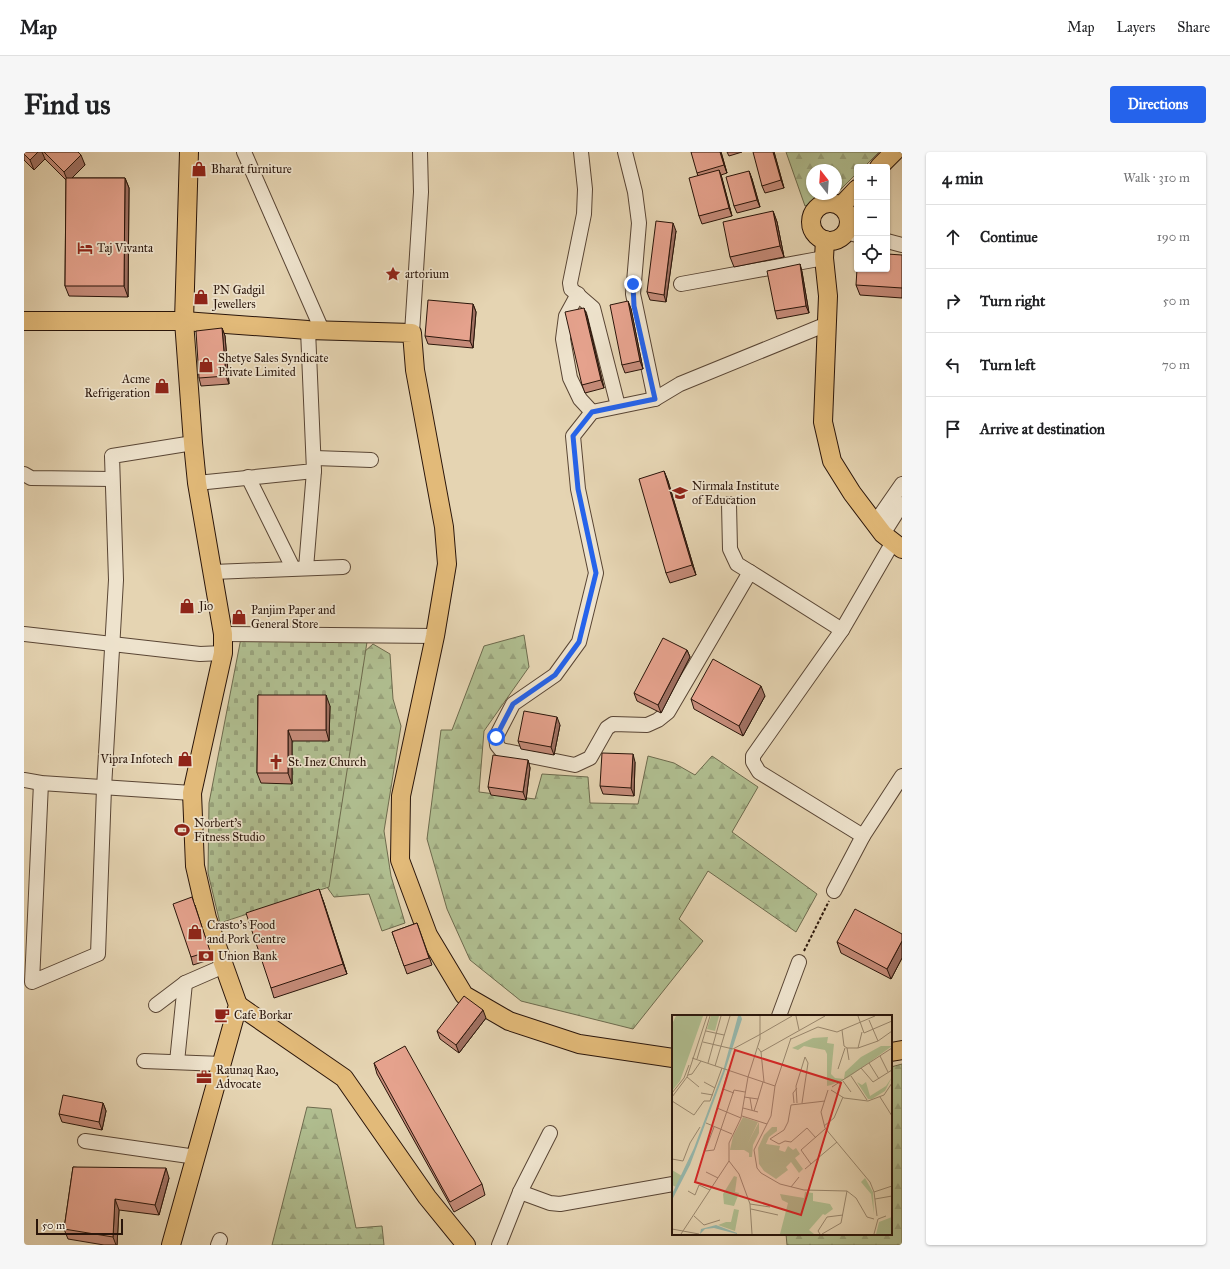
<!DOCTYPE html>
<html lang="en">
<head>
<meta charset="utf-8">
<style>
  body { margin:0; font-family:"IM FELL Great Primer",serif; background:#f6f6f6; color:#202124 }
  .controls { position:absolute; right:12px; top:12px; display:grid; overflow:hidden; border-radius:4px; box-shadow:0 1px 3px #0004 }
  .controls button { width:36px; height:36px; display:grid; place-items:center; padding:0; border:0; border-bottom:1px solid #e0e0e0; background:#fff; color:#202124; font:20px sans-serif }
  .compass { position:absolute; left:782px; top:12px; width:36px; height:36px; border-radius:50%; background:#fff; box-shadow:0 1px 3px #0004; rotate:343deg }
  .scale { position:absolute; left:12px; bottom:10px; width:87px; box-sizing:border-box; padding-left:4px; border:2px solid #2a150a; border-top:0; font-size:11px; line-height:14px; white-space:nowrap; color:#2a150a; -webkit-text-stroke:3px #eee3cd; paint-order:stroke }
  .stop { position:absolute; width:12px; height:12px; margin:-9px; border:3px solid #2563eb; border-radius:50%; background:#fff }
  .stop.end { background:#2563eb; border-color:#fff; box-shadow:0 1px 4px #0008 }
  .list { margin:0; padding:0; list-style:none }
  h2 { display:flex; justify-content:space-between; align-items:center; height:52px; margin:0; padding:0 16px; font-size:17px }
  h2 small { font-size:13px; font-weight:400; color:#757577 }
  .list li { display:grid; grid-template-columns:26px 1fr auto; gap:12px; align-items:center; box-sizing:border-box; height:64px; padding:0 16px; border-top:1px solid #e0e0e0 }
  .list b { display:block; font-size:15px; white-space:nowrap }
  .list em { font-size:13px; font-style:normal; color:#757577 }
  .icon { flex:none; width:22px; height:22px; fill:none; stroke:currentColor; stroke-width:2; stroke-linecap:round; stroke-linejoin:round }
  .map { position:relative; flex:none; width:878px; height:1093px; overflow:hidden; border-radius:4px }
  header { display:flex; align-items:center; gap:24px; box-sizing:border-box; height:56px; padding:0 20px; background:#fff; border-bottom:1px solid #e0e0e0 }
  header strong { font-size:19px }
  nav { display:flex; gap:22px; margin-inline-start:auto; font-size:14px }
  .intro { display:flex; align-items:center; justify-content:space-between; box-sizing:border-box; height:96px; padding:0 24px }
  h1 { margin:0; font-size:28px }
  .button { padding:10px 18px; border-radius:4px; background:#2563eb; color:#fff; font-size:14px; font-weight:700 }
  main { display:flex; gap:24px; padding:0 24px }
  aside { flex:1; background:#fff; border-radius:4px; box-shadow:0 1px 3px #0004 }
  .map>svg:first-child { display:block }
</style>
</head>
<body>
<header>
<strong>Map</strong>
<nav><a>Map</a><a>Layers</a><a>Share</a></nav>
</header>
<div class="intro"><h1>Find us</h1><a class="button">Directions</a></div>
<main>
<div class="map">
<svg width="878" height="1093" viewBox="0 0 878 1093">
  <defs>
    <pattern id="forest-firs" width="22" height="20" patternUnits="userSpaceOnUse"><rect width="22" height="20" fill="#b0be90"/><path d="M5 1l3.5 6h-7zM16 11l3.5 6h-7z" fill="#98a27b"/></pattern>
    <pattern id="cemetery-stones" width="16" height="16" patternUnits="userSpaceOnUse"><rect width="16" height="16" fill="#b0be90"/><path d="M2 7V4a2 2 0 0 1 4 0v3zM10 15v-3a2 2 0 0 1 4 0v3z" fill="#98a27b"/></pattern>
  </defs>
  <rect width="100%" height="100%" fill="#e5d4b2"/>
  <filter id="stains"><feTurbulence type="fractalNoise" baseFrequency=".005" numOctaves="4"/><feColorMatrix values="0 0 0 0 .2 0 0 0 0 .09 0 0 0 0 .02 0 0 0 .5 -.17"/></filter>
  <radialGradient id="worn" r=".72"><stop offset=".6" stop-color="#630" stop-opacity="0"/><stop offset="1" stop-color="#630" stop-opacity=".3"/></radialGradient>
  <g fill="url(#forest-firs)" stroke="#6d6a4d">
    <path d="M762,0H855L840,15H833V21L812,42V18H788V42H812L781,54Z"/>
    <path d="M500,483L505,515L460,579L455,640L511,647L518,622L564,625L566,651L614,652L624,604L650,611L671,623L688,604L734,635L708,680L793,742L772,780L684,719L655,767L679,789L609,877L497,849L446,808L423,757L403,687L417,578H428L460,494Z"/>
    <path d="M349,492L366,502L369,547L377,574L360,679L367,724L381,771L358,779L345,742L310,745L300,731L330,509Z"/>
    <path d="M878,912V1093H763L762,1082H867V915Z"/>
    <path d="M283,955L307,957L332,1076L358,1074L360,1093H248Z"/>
  </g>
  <path fill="url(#cemetery-stones)" stroke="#6d6a4d" d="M217,486L343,490L305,735L196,771L184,721L185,651Z"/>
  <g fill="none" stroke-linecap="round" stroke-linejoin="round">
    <g stroke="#594534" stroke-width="16">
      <g id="minor">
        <path d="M220,0L298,178"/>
        <path d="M557,0L561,37L560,62L546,131L547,137L569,156L594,254"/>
        <path d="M601,0L611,40L615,71L609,142L631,247"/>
        <path d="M822,80L833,83"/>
        <path d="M863,89L878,93"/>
        <path d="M657,132L800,106"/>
        <path d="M554,142L542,164L539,187L546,226L556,247L568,260"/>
        <path d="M803,172L656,232L631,247L568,260L549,284L554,337L572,421L555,490L531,523L489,552L472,585L473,593L477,598L551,613L566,606L583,576L589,572L623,573L634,568L644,560L726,420L818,478"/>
        <path d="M388,181L397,40L396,0"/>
        <path d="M291,306L347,308"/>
        <path d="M0,322L7,326L88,327"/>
        <path d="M224,325L269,416"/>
        <path d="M173,331L290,319L284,178"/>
        <path d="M705,352L706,397L713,412L726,420"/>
        <path d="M851,371L878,332"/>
        <path d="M859,382L878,352"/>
        <path d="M282,416L290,319"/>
        <path d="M189,420L319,415"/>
        <path d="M0,482L176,502L199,501"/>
        <path d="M199,482L411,484"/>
        <path d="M0,628L17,631L168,641"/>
        <path d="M17,631L8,830L74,802L80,636L92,428L88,304L169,291"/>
        <path d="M839,684L735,620L729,610V604L818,478L869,390"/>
        <path d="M810,739L839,684L878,624"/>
        <path d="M132,853L161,831L200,814"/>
        <path d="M755,864L775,810"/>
        <path d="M120,909L198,912"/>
        <path d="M153,910L161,831"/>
        <path d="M61,989L172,1005"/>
        <path d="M496,1040L526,1051L536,1052L649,1032"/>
        <path d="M194,1093L196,1088"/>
        <path d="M475,1093L496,1040L526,981"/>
      </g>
    </g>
    <g stroke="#2a150a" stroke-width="20">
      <g id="major">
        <path d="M855,15L870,0"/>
        <circle cx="806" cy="70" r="19"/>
        <path d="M817,54L833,37"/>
        <path d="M801,88L800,106L804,144L799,270L808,309L828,341L859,382L878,397"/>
        <path d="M0,169H160L284,178L388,181L391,218L420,375L423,412L411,484L377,644L376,708L404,783L440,843L485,869L555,892L649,906"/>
        <path d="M214,853L320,926L403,1045L442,1093"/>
        <path d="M867,900L878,898"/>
        <path d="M147,1093L214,853L183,766L171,714L168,641L199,501V482L173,331L169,291L160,169L165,0"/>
      </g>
    </g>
    <path stroke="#2a150a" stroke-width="2" stroke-dasharray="3 2" stroke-linecap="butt" d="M780,799L805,749"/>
    <use href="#minor" stroke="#eee3cd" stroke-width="14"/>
    <use href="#major" stroke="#e2ba79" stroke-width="18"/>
  </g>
  <g fill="#c58b79" stroke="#2a150a">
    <path d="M0,0H54L61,13L48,26H101L105,36L104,145L45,144L41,134L42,28L21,7L10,18L0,8Z"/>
    <path d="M697,0L703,21L697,23L708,64L678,72L675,64L674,24L673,21Z"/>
    <path d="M703,0H718L705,4Z"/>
    <path d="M750,0L760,36L741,41L738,34Z"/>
    <path d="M725,19L728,27L736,55L713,61L710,54Z"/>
    <path d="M749,59L753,70L760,105L710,115L706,105Z"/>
    <path d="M652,79L642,150L626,148L623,140Z"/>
    <path d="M878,103V146L836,143L832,133Z"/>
    <path d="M776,112L778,120L785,161L753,167L751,159Z"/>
    <path d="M604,149L607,157L619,217L601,221L598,213Z"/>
    <path d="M449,152L452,160L449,196L404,192L401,184Z"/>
    <path d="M563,164L580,236L561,241L558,233Z"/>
    <path d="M198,176L201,184L205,232L177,234L175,226Z"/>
    <path d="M640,319L644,329L672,423L646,431L642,421Z"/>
    <path d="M663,498L666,505L637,561L613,549L610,541Z"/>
    <path d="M234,543L306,554L305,589H268V632L237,631L233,621Z"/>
    <path d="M741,544L719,584L670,557L667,547Z"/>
    <path d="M536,573L530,603L497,597L494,589Z"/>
    <path d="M504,608L506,616L502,648L467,643L464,635Z"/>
    <path d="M611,610L610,644L579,642L576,634Z"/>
    <path d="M299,748L323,822L250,846L247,836Z"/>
    <path d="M171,753L188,807L169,813L167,805Z"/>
    <path d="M393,771L408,813L383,822L368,780Z"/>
    <path d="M878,789V806L867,827L817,801L813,790Z"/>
    <path d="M462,866L435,901L416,887L413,879Z"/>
    <path d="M350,911L458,1032L461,1043L430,1060L353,922Z"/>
    <path d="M79,951L82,959L78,978L38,970L35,962Z"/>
    <path d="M49,1015L145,1026L135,1063L95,1058L93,1093H80L44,1087L40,1077Z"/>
  </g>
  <g fill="#a07163" stroke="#2a150a">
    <path d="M14,0H18L21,7L10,18L6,8Z"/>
    <path d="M696,0H697L703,21L700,13Z"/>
    <path d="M749,0H750L760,36L757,28Z"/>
    <path d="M57,3L61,13L44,30L40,20Z"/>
    <path d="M695,18L698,26L708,64L705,56Z"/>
    <path d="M725,19L728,27L736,55L733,48Z"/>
    <path d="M101,26L105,36L104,145L100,134Z"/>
    <path d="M749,59L753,70L760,105L756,94Z"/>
    <path d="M649,71L652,79L642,150L640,143Z"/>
    <path d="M776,112L778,120L785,161L782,154Z"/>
    <path d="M604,149L607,157L619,217L616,209Z"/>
    <path d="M449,152L452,160L449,196L446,189Z"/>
    <path d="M560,156L563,164L580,236L577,228Z"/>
    <path d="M198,176L201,184L205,232L202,224Z"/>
    <path d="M640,319L644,329L672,423L668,413Z"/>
    <path d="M663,498L666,505L637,561L634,553Z"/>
    <path d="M737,534L741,544L719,584L715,574Z"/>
    <path d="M302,543L306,554L305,589L302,578Z"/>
    <path d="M533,565L536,573L530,603L527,595Z"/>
    <path d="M264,578L268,589V632L264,621Z"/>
    <path d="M609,602L611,610L610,644L607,636Z"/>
    <path d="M504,608L506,616L502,648L499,640Z"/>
    <path d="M295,737L299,748L323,822L319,812Z"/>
    <path d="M878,789V806L867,827L863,817Z"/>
    <path d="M459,858L462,866L435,901L432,893Z"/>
    <path d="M79,951L82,959L78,978L75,970Z"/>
    <path d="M142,1016L145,1026L135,1063L131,1053Z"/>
    <path d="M91,1047L95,1058L93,1093H92L89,1085Z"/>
  </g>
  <g fill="#e5a28d" stroke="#2a150a">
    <path d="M0,0H14L6,8L0,2Z"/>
    <path d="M20,0H54L57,3L40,20Z"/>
    <path d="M667,0H696L700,13L673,21Z"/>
    <path d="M729,0H749L757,28L738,34Z"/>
    <path d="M695,18L705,56L675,64L665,26Z"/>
    <path d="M725,19L733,48L710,54L702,25Z"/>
    <path d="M42,26H101L100,134H41Z"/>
    <path d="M749,59L756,94L706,105L699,70Z"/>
    <path d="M632,69L649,71L640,143L623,140Z"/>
    <path d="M863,102L878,103V136L832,133L833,117H863Z"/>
    <path d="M776,112L782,154L751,159L743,119Z"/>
    <path d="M404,148L449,152L446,189L401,184Z"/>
    <path d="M604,149L616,209L598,213L586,153Z"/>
    <path d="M560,156L577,228L558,233L541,160Z"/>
    <path d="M198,176L202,224L175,226L172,179Z"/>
    <path d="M640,319L668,413L642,421L615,327Z"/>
    <path d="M639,486L663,498L634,553L610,541Z"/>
    <path d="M689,507L737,534L715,574L667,547Z"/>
    <path d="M234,543H302V578H264V621H233Z"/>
    <path d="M500,559L533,565L527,595L494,589Z"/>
    <path d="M578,601L609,602L607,636L576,634Z"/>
    <path d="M469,603L504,608L499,640L464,635Z"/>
    <path d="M295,737L319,812L247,836L222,761Z"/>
    <path d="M168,745L186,799L167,805L149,752Z"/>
    <path d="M831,757L878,782V789L863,817L813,790Z"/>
    <path d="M393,771L405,806L380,814L368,780Z"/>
    <path d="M440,844L459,858L432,893L413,879Z"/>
    <path d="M381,894L458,1032L426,1050L350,911Z"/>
    <path d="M39,943L79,951L75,970L35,962Z"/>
    <path d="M49,1015L142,1016L131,1053L91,1047L89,1085L40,1077Z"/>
  </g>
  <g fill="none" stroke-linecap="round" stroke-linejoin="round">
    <path stroke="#2563eb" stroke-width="5" d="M472,585L489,552L531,523L555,490L572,421L554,337L549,284L568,260L631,247L610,154L609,132"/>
  </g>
  <defs>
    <g id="shop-bare" transform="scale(1.2)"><path d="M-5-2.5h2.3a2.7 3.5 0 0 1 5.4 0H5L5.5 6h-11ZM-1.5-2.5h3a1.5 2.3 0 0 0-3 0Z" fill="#8f2418" stroke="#eee3cd" stroke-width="2.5" paint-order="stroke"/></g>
    <g id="hotel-bare" transform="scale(1.2)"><path d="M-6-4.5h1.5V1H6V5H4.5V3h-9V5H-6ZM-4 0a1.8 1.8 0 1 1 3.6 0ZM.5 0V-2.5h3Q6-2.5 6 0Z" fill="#8f2418" stroke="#eee3cd" stroke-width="2.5" paint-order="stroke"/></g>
    <g id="sight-bare" transform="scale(1.2)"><path d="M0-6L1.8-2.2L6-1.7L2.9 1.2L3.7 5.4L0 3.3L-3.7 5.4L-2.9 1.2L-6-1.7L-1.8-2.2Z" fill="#8f2418" stroke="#eee3cd" stroke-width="2.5" paint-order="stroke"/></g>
    <g id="university-bare" transform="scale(1.2)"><path d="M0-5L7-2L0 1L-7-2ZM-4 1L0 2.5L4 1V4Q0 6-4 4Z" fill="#8f2418" stroke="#eee3cd" stroke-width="2.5" paint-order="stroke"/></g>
    <g id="church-bare" transform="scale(1.2)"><path d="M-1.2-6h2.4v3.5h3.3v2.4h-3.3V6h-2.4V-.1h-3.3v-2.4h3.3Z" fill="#8f2418" stroke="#eee3cd" stroke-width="2.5" paint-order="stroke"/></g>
    <g id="stadium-bare" transform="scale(1.2)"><path d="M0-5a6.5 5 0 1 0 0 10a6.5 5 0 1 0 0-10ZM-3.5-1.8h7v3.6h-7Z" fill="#8f2418" stroke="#eee3cd" stroke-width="2.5" paint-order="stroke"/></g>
    <g id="bank-bare" transform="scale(1.2)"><path d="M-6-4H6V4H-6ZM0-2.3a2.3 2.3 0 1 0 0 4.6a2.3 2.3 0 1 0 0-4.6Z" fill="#8f2418" stroke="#eee3cd" stroke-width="2.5" paint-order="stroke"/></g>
    <g id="cafe-bare" transform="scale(1.2)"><path d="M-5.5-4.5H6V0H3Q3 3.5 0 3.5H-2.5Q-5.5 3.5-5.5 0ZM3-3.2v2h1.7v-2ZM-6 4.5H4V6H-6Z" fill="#8f2418" stroke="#eee3cd" stroke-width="2.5" paint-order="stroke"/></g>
    <g id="office-bare" transform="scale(1.2)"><path d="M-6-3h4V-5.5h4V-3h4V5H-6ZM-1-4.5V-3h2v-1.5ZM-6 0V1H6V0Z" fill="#8f2418" stroke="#eee3cd" stroke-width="2.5" paint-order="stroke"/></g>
  </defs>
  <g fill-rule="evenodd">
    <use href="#shop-bare" x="175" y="17"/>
    <use href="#hotel-bare" x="61" y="96"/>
    <use href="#sight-bare" x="369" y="122"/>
    <use href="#shop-bare" x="177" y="145"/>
    <use href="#shop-bare" x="182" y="213"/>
    <use href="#shop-bare" x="138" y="234"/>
    <use href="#university-bare" x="656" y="341"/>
    <use href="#shop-bare" x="163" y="454"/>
    <use href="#shop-bare" x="215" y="465"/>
    <use href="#shop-bare" x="161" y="607"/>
    <use href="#church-bare" x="252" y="610"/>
    <use href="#stadium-bare" x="158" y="678"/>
    <use href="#shop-bare" x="171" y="780"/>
    <use href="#bank-bare" x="182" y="804"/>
    <use href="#cafe-bare" x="198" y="863"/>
    <use href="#office-bare" x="180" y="925"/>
  </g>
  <g text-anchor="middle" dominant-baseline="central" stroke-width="3.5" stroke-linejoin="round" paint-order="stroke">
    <g font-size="12" fill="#2a150a" stroke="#eee3cd" text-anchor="start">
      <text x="187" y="17">Bharat furniture</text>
      <text x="73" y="96">Taj Vivanta</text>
      <text x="381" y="122">artorium</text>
      <text x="189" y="138">PN Gadgil<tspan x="189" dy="14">Jewellers</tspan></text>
      <text x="194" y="206">Shetye Sales Syndicate<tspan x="194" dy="14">Private Limited</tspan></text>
      <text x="126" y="227" text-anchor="end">Acme<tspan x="126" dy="14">Refrigeration</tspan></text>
      <text x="668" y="334">Nirmala Institute<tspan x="668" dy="14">of Education</tspan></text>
      <text x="175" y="454">Jio</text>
      <text x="227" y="458">Panjim Paper and<tspan x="227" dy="14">General Store</tspan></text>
      <text x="149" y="607" text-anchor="end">Vipra Infotech</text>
      <text x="264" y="610">St. Inez Church</text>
      <text x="170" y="671">Norbert's<tspan x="170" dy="14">Fitness Studio</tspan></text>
      <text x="183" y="773">Crasto's Food<tspan x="183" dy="14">and Pork Centre</tspan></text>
      <text x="194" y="804">Union Bank</text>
      <text x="210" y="863">Cafe Borkar</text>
      <text x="192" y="918">Raunaq Rao,<tspan x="192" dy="14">Advocate</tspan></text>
    </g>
  </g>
  <g transform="translate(648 863)">
    <rect width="220" height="220" fill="#e5d4b2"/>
    <path d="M4,1H31L8,66L0,76V9ZM39,1H47L43,16L35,14ZM0,155L10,161L4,172L0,170ZM220,202V219H204L207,207Z" fill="#b0be90"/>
    <path d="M9,2L10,9L4,16L2,9ZM156,22L155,28L162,29L159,59L163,63L172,64L173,57L189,42L209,31H220L177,62L159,70L155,71V39L153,35L132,31L126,35L120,33L141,23ZM2,54L9,55V59L1,68ZM220,62L213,76L200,84H196L185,67L190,70L194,67L198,81L214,71ZM87,107V118L81,130L80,142H77V138L72,135ZM100,112H105V116L97,122L94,129L108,131L107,135L113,137L116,131L121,135L124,133L128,139L123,143L131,154L127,158L119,147L114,152L116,155L104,164L92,156L87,149L86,133L92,120ZM62,161L65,162L63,177L67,178L62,191L52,189L51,179ZM193,163L201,177L202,199L199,179L189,167ZM133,177L141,178V186L158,189L161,194L153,200L151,199L137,215L142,219H108L116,188L110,185L108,179L132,183ZM62,194L67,195L63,216L46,210L54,207H59Z" fill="#b0be90"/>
    <path d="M71,102L86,107L73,135H58L61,121Z" fill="#b0be90"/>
    <path d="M66,1H69L70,4L53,56L18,150L0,185V179L22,133L51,56ZM44,210L65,218V219L42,213L33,214L28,219L29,214Z" fill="#96b8ad"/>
    <path fill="none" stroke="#9a886f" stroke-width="1" d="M124,1L127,15M186,1L192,18L220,6M197,5L206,26M170,15L172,31L175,33H186L190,17M34,16L52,20M87,20L120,1M119,24L146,12L165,17L203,1M31,27L61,34L87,20M86,33L89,37L92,67M175,33L177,45M186,33L206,26L220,16M89,37L153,1M208,41L216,57M20,43L103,71L99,101L82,135L85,153L89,158L108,169L132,175L175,176L184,183L195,202L202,204M25,44L38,1M36,48L49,1M197,48L207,64M43,51L58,1M189,53L201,67L220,55M166,54L173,33M56,56L51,74L62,78M16,60L20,59L29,46M179,61L195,85M15,62L27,72M171,66L179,77M32,67L43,73M103,71L119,23M160,72L220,33M156,75L149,97L153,113L198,167L202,177L205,201M159,75L172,83L196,86L212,80L220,68M0,78L12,63L17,50M29,78L41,80M0,82L15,62L35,1M72,82L86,84L91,67M208,82L220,101M78,83L80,95M0,86L22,100L32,86H38L50,53M122,88L121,78L125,73M125,88L124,71L133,42L136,48L130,88M45,93L69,103M71,93L86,97M82,96L86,84M70,101L95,109M34,108L60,119M152,111L162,103L171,82M42,112L33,136L42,135L62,75L73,77M144,123L135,113L119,127L113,126L107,129L98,124L112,115L116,107L119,90L153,86M0,144L11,146L18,128L28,112M57,146L67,159L78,189L80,219M139,149L129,135L153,114M133,154L165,127M34,157L46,163M119,172L127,162M16,176L23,180L27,170L38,175M202,177L220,171M203,184L220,181M78,189L98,192M79,194L106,200M22,201L32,210L48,205M0,214L27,219M9,219L57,146V128L69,103L76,62L88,24V1M148,219L146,216L155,202L171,200M150,219L169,208L175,176M202,219L206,204L214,201"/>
    <path fill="#d62828" fill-opacity="0.15" stroke="#d62828" stroke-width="2" d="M63,35L169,68L129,200L23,167Z"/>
    <rect width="220" height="220" fill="none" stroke="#2a150a" stroke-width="2"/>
  </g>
  <rect width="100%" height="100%" filter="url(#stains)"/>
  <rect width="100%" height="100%" fill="url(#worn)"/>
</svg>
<div class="controls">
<button>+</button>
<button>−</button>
<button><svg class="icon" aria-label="locate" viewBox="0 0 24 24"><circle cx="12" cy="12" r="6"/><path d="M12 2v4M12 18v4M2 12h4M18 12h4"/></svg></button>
</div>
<svg class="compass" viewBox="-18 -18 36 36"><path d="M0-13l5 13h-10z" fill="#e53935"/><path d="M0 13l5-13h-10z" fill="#757577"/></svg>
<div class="scale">50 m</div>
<div class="stop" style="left:472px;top:585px"></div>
<div class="stop end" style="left:609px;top:132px"></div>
</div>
<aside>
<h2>4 min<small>Walk · 310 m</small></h2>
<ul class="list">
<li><svg class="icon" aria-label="ahead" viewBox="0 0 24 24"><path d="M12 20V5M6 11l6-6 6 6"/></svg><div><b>Continue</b></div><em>190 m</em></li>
<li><svg class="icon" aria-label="right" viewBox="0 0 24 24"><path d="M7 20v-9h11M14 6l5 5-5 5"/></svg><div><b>Turn right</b></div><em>50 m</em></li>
<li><svg class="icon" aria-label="left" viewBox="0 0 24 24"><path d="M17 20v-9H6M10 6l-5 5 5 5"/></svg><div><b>Turn left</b></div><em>70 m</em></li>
<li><svg class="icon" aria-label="arrive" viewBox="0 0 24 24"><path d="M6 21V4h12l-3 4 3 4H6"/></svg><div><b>Arrive at destination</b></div></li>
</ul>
</aside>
</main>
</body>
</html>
